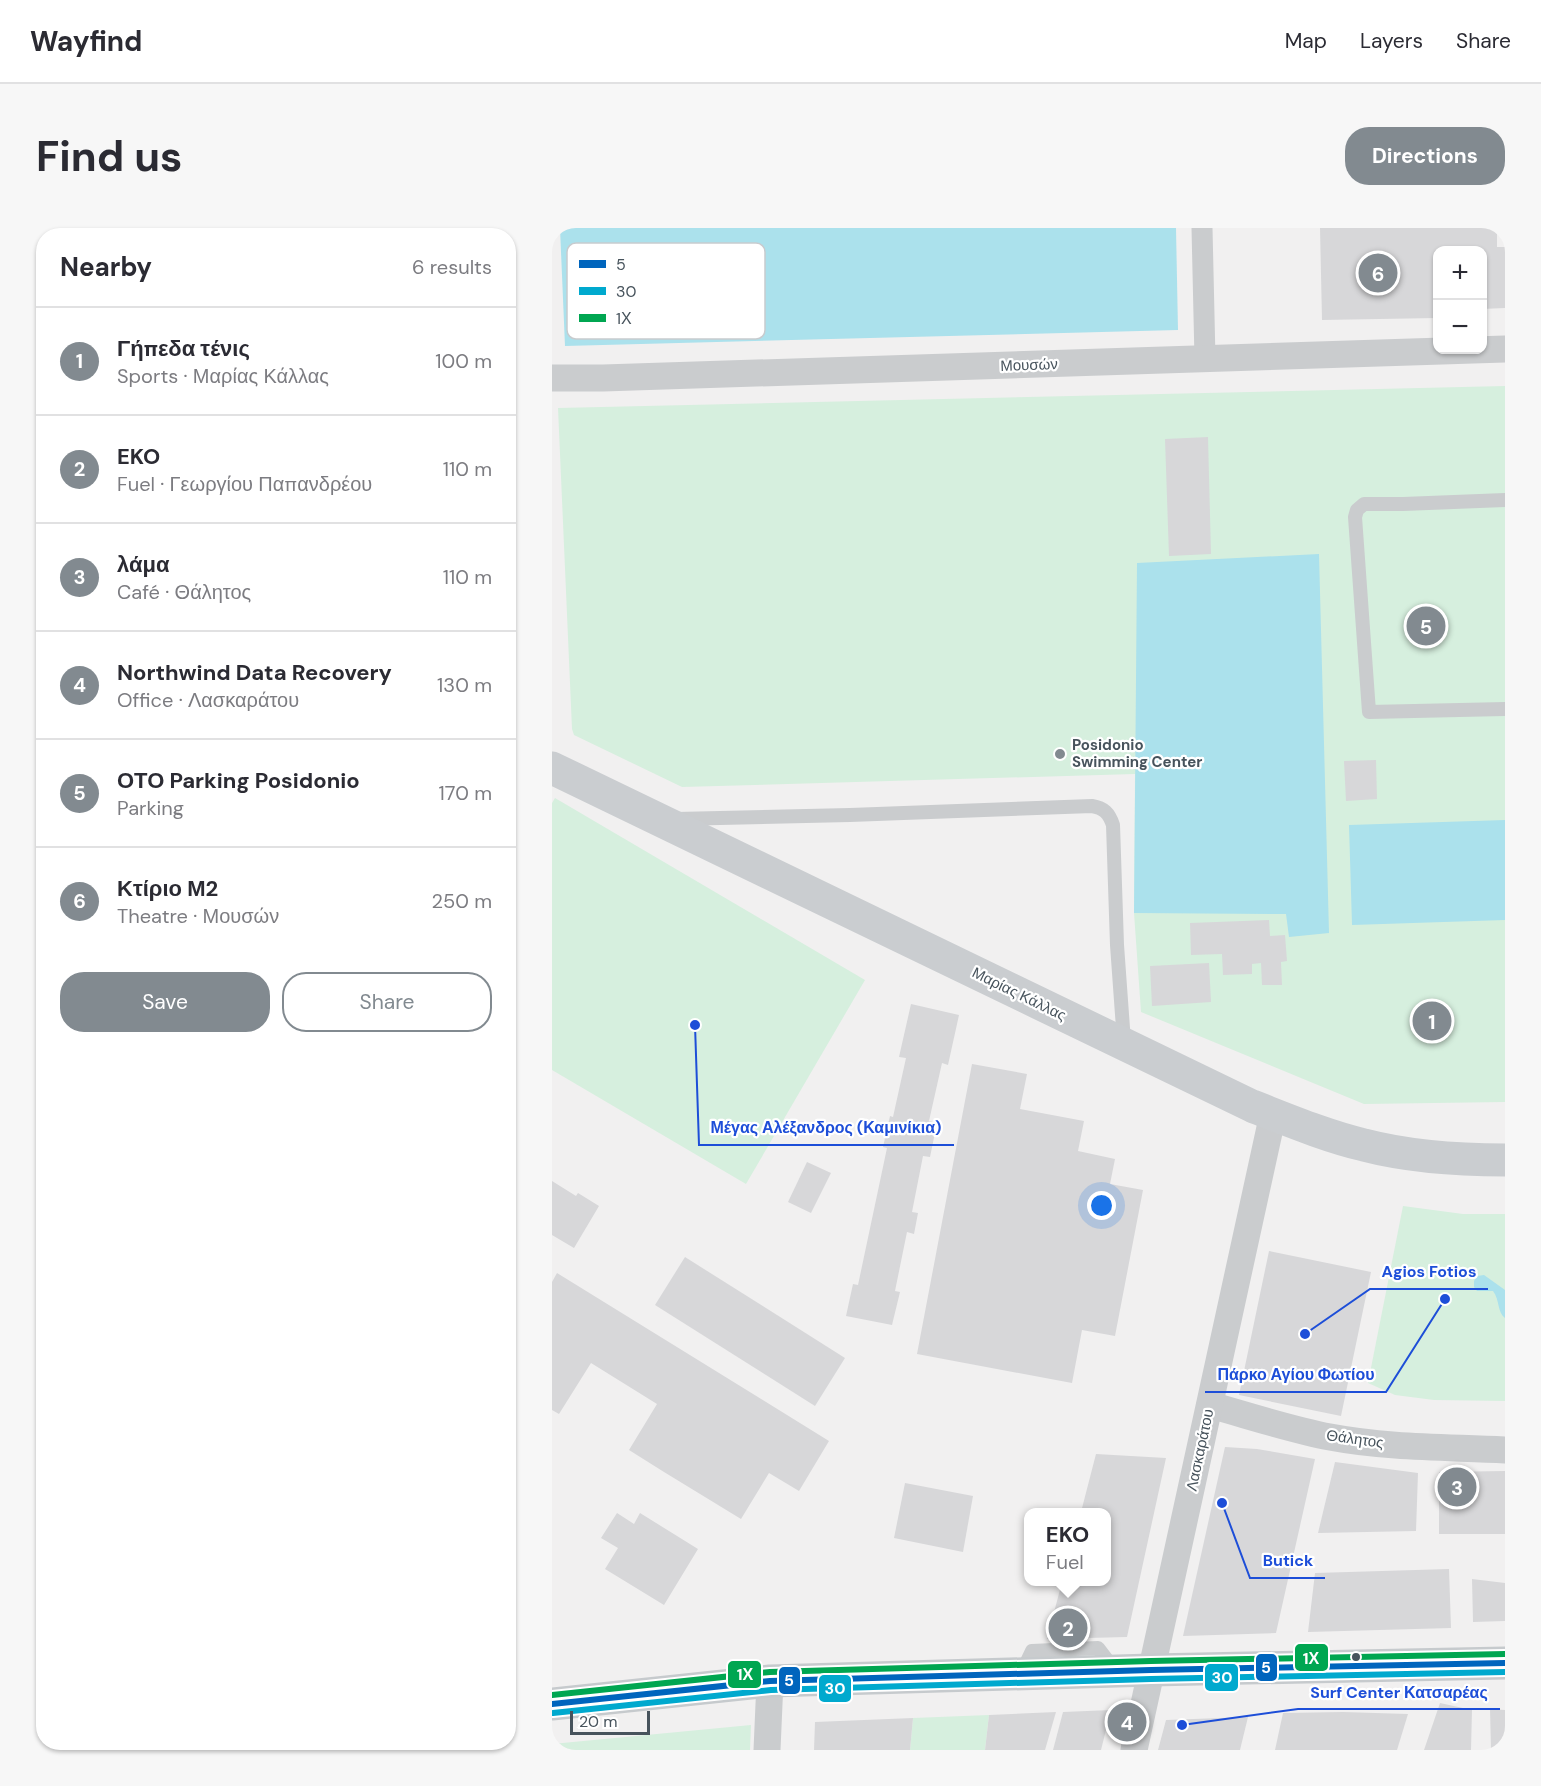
<!DOCTYPE html>
<html lang="en">
<head>
<meta charset="utf-8">
<style>
  body { margin:0; font-family:"DM Sans",sans-serif; background:#f7f7f7; color:#2b2b33 }
  .controls { position:absolute; right:18px; top:18px; display:grid; overflow:hidden; border-radius:12px; box-shadow:0 2px 4px #0004 }
  .controls button { width:54px; height:54px; display:grid; place-items:center; padding:0; border:0; border-bottom:2px solid #e1e1e2; background:#fff; color:#2b2b33; font:30px sans-serif }
  .scale { position:absolute; left:18px; bottom:15px; width:80px; box-sizing:border-box; padding-left:6px; border:3px solid #47535c; border-top:0; font-size:16px; line-height:21px; white-space:nowrap; color:#47535c; -webkit-text-stroke:4px #fff; paint-order:stroke }
  .you { position:absolute; left:550px; top:978px; width:21px; height:21px; margin:-15px; border:4px solid #fff; border-radius:50%; background:#1a73e8; box-shadow:0 0 0 9px #1a73e833 }
  .badge { display:grid; place-items:center; width:39px; height:39px; border-radius:50%; background:#828a90; color:#fff; font-size:20px; font-weight:700 }
  .pin { position:absolute; translate:-50% -50%; border:3px solid #fff; box-shadow:0 2px 6px #0006 }
  .popup { position:absolute; left:472px; top:1280px; width:87px; height:78px; box-sizing:border-box; display:grid; place-content:center; border-radius:12px; background:#fff; filter:drop-shadow(0 2px 4px #0005); font-size:20px; white-space:nowrap; color:#7c7c81 }
  .popup b { font-size:22px; color:#2b2b33 }
  .popup::after { content:''; position:absolute; left:50%; top:100%; margin-left:-12px; border:12px solid transparent; border-top-color:#fff }
  .list { margin:0; padding:0; list-style:none }
  h2 { display:flex; justify-content:space-between; align-items:center; height:78px; margin:0; padding:0 24px; font-size:26px }
  h2 small { font-size:20px; font-weight:400; color:#7c7c81 }
  .list li { display:grid; grid-template-columns:39px 1fr auto; gap:18px; align-items:center; box-sizing:border-box; height:108px; padding:0 24px; border-top:2px solid #e1e1e2 }
  .list b { display:block; font-size:22px; white-space:nowrap }
  .list p { margin:0; font-size:20px; white-space:nowrap; color:#7c7c81 }
  .list em { font-size:20px; font-style:normal; color:#7c7c81 }
  .actions { display:flex; gap:12px; padding:18px 24px }
  .actions a { flex:1; padding:14px 0; border:2px solid #828a90; border-radius:24px; text-align:center; font-size:21px; color:#828a90 }
  .actions .main { background:#828a90; color:#fff }
  .map { position:relative; flex:none; width:953px; height:1522px; overflow:hidden; border-radius:24px }
  header { display:flex; align-items:center; gap:36px; box-sizing:border-box; height:84px; padding:0 30px; background:#fff; border-bottom:2px solid #e1e1e2 }
  header strong { font-size:28px }
  nav { display:flex; gap:33px; margin-inline-start:auto; font-size:21px }
  .intro { display:flex; align-items:center; justify-content:space-between; box-sizing:border-box; height:144px; padding:0 36px }
  h1 { margin:0; font-size:42px }
  .button { padding:15px 27px; border-radius:24px; background:#828a90; color:#fff; font-size:21px; font-weight:700 }
  main { display:flex; gap:36px; padding:0 36px }
  aside { flex:1; background:#fff; border-radius:24px; box-shadow:0 2px 4px #0004 }
  .map>svg:first-child { display:block }
</style>
</head>
<body>
<header>
<strong>Wayfind</strong>
<nav><a>Map</a><a>Layers</a><a>Share</a></nav>
</header>
<div class="intro"><h1>Find us</h1><a class="button">Directions</a></div>
<main>
<aside>
<h2>Nearby<small>6 results</small></h2>
<ul class="list">
<li><span class="badge">1</span><div><b>Γήπεδα τένις</b><p>Sports · Μαρίας Κάλλας</p></div><em>100 m</em></li>
<li><span class="badge">2</span><div><b>EKO</b><p>Fuel · Γεωργίου Παπανδρέου</p></div><em>110 m</em></li>
<li><span class="badge">3</span><div><b>λάμα</b><p>Café · Θάλητος</p></div><em>110 m</em></li>
<li><span class="badge">4</span><div><b>Northwind Data Recovery</b><p>Office · Λασκαράτου</p></div><em>130 m</em></li>
<li><span class="badge">5</span><div><b>ΟΤΟ Parking Posidonio</b><p>Parking</p></div><em>170 m</em></li>
<li><span class="badge">6</span><div><b>Κτίριο Μ2</b><p>Theatre · Μουσών</p></div><em>250 m</em></li>
</ul>
<div class="actions"><a class="main">Save</a><a>Share</a></div>
</aside>
<div class="map">
<svg width="953" height="1522" viewBox="0 0 953 1522">
  <rect width="100%" height="100%" fill="#f1f0f0"/>
  <g fill="#d6efde">
    <path d="M953,158V874L812,876L589,784L582,685L583,546L130,559L22,507L20,501L6,180Z"/>
    <path d="M3,570L313,752L194,956L0,842V575Z"/>
    <path d="M851,978L911,986H953V1173L882,1172L843,1167L816,1155Z"/>
    <path d="M437,1487L433,1522H358L361,1490Z"/>
    <path d="M199,1497L198,1522H0V1516Z"/>
  </g>
  <g fill="#abe1ec">
    <path d="M8,0H624L626,102L13,118Z"/>
    <path d="M767,326L777,705L737,709L734,686L582,685L585,335Z"/>
    <path d="M953,592V692L800,697L797,597Z"/>
    <path d="M932,1047L953,1062V1090C945,1084 948,1072 941,1063H925L922,1059V1053L925,1048Z"/>
  </g>
  <g fill="#d7d7d9">
    <path d="M768,0H945V19H953V80L930,81V22H885V90L770,92Z"/>
    <path d="M656,209L659,326L617,328L613,211Z"/>
    <path d="M824,532L825,571L794,573L792,533Z"/>
    <path d="M717,692L718,708L733,707L735,733L729,734L730,757H710L709,735L700,736V746L671,747L670,726L639,727L638,695Z"/>
    <path d="M657,735L659,774L600,778L598,738Z"/>
    <path d="M359,776L407,787L396,837L390,835L377,893L385,895L378,929L371,928L360,984L366,985L362,1006L355,1004L343,1063L348,1064L340,1097L294,1088L301,1056L306,1057L335,920L331,919L338,888L341,889L354,830L347,829Z"/>
    <path d="M420,836L475,846L468,881L532,893L526,923L563,931L558,956L591,962L563,1108L530,1102L520,1155L365,1126Z"/>
    <path d="M255,934L279,945L259,985L236,974Z"/>
    <path d="M0,953L24,968L26,965L47,978L22,1020L0,1007Z"/>
    <path d="M717,1023L819,1044L789,1188L687,1167Z"/>
    <path d="M133,1029L293,1130L263,1178L103,1077Z"/>
    <path d="M5,1045L277,1213L247,1263L217,1245L189,1291L112,1244L77,1222L105,1176L39,1135L7,1186L0,1182V1054Z"/>
    <path d="M673,1219L705,1221L763,1231L724,1405L631,1408Z"/>
    <path d="M544,1226L614,1230L575,1409L495,1411L510,1354H555V1284H529Z"/>
    <path d="M783,1234L866,1245L864,1303L766,1305Z"/>
    <path d="M953,1243V1306H887V1244Z"/>
    <path d="M353,1255L421,1268L411,1324L342,1310Z"/>
    <path d="M65,1285L82,1296L88,1285L146,1321L112,1377L53,1341L66,1320L49,1310Z"/>
    <path d="M897,1341L899,1400L756,1404L763,1345Z"/>
    <path d="M920,1351L953,1355V1393L921,1394Z"/>
    <path d="M888,1475L920,1482L919,1522H872Z"/>
    <path d="M938,1481L953,1482V1522H939Z"/>
    <path d="M559,1482L549,1522H501L511,1484Z"/>
    <path d="M504,1484L493,1522H433L437,1487Z"/>
    <path d="M791,1484L856,1486L845,1522H723L731,1485Z"/>
    <path d="M696,1489L688,1522H606L614,1492Z"/>
    <path d="M361,1490L358,1522H262L263,1494Z"/>
  </g>
  <g fill="none" stroke-linecap="round" stroke-linejoin="round">
    <g stroke="#caccce" stroke-width="14">
      <path d="M953,272L851,276H812L805,282L803,289L817,484L953,481"/>
      <path d="M124,591L298,587L540,578C552,580 557,585 561,597L565,717L572,814"/>
      <path d="M470,1444L480,1423L546,1420L562,1441"/>
    </g>
    <path stroke="#caccce" stroke-width="21" d="M650,0L653,131"/>
    <g stroke="#caccce" stroke-width="27">
      <path d="M0,150H51L953,121"/>
      <path d="M658,1177C698,1188 737,1201 778,1209C836,1220 895,1219 953,1222"/>
      <path d="M215,1522L218,1453"/>
      <path d="M582,1522L721,886"/>
    </g>
    <path stroke="#cacdd0" stroke-width="33" d="M0,540L700,878C736,892 774,908 812,917C858,929 906,932 953,932"/>
    <path stroke="#c6cacd" stroke-width="33" d="M0,1476L218,1453L599,1442L953,1435"/>
    <g stroke="#fff" stroke-width="10">
      <path id="bus-1" d="M0,1476L218,1453L599,1442L953,1435"/>
    </g>
    <g stroke="#fff" stroke-width="10">
      <path id="bus-2" d="M1,1485L219,1462L599,1451L953,1444"/>
    </g>
    <g stroke="#fff" stroke-width="10">
      <path id="bus-3" d="M0,1467L218,1444L599,1433L953,1426"/>
    </g>
    <use href="#bus-1" stroke="#0065bd" stroke-width="6"/>
    <use href="#bus-2" stroke="#00a9ce" stroke-width="6"/>
    <use href="#bus-3" stroke="#00a651" stroke-width="6"/>
  </g>
  <circle fill="#828a90" stroke="#fff" stroke-width="2" cx="508" cy="526" r="6"/>
  <circle fill="#47535c" stroke="#fff" stroke-width="2" cx="804" cy="1429" r="5"/>
  <g text-anchor="middle" dominant-baseline="central" stroke-width="4.5" stroke-linejoin="round" paint-order="stroke">
    <g font-size="15" fill="#47535c" stroke="#fff">
      <text transform="translate(477 137) rotate(-2)">Μουσών</text>
      <text transform="translate(467 766) rotate(26)">Μαρίας Κάλλας</text>
      <text transform="translate(803 1211) rotate(8)">Θάλητος</text>
      <text transform="translate(648 1222) rotate(-78)">Λασκαράτου</text>
    </g>
    <g font-size="15" font-weight="bold" fill="#47535c" stroke="#fff" text-anchor="start">
      <text x="520" y="517">Posidonio<tspan x="520" dy="17">Swimming Center</tspan></text>
    </g>
  </g>
  <rect x="15" y="15" width="198" height="96" rx="9" fill="#fff" stroke="#c8cbce" stroke-width="1.5"/>
  <rect x="27" y="32" width="27" height="8" fill="#0065bd"/>
  <rect x="27" y="59" width="27" height="8" fill="#00a9ce"/>
  <rect x="27" y="86" width="27" height="8" fill="#00a651"/>
  <g font-size="16" fill="#47535c">
    <text x="64" y="42">5</text>
    <text x="64" y="69">30</text>
    <text x="64" y="96">1Χ</text>
  </g>
  <path fill="none" stroke="#1d4ed8" stroke-width="2" d="M143 797L147 917H402M753 1106L818 1061H936M893 1071L834 1164H653M670 1275L698 1350H773M630 1497L746 1481H948"/>
  <g fill="#1d4ed8" stroke="#fff" stroke-width="2">
    <circle cx="143" cy="797" r="6"/>
    <circle cx="753" cy="1106" r="6"/>
    <circle cx="893" cy="1071" r="6"/>
    <circle cx="670" cy="1275" r="6"/>
    <circle cx="630" cy="1497" r="6"/>
  </g>
  <g font-size="16" text-anchor="middle" font-weight="bold" fill="#1d4ed8" stroke="#fff" stroke-width="4.5" stroke-linejoin="round" paint-order="stroke">
    <text x="274" y="905">Μέγας Αλέξανδρος (Καμινίκια)</text>
    <text x="877" y="1049">Agios Fotios</text>
    <text x="744" y="1152">Πάρκο Αγίου Φωτίου</text>
    <text x="736" y="1338">Butick</text>
    <text x="847" y="1470">Surf Center Κατσαρέας</text>
  </g>
  <g stroke="#fff" stroke-width="2">
    <rect x="742" y="1415" width="35" height="29" rx="6" fill="#00a651"/>
    <rect x="703" y="1425" width="23" height="29" rx="6" fill="#0065bd"/>
    <rect x="175" y="1432" width="35" height="29" rx="6" fill="#00a651"/>
    <rect x="652" y="1435" width="35" height="29" rx="6" fill="#00a9ce"/>
    <rect x="226" y="1438" width="23" height="29" rx="6" fill="#0065bd"/>
    <rect x="266" y="1446" width="34" height="29" rx="6" fill="#00a9ce"/>
  </g>
  <g font-size="16" text-anchor="middle" font-weight="bold" fill="#fff">
    <text x="759" y="1436">1Χ</text>
    <text x="714" y="1445">5</text>
    <text x="193" y="1452">1Χ</text>
    <text x="670" y="1455">30</text>
    <text x="237" y="1458">5</text>
    <text x="283" y="1466">30</text>
  </g>
</svg>
<div class="controls">
<button>+</button>
<button>−</button>
</div>
<div class="scale">20 m</div>
<div class="you"></div>
<div class="pin badge" style="left:880px;top:793px">1</div>
<div class="pin badge" style="left:516px;top:1400px">2</div>
<div class="popup"><b>EKO</b>Fuel</div>
<div class="pin badge" style="left:905px;top:1259px">3</div>
<div class="pin badge" style="left:575px;top:1494px">4</div>
<div class="pin badge" style="left:874px;top:398px">5</div>
<div class="pin badge" style="left:826px;top:45px">6</div>
</div>
</main>
</body>
</html>
